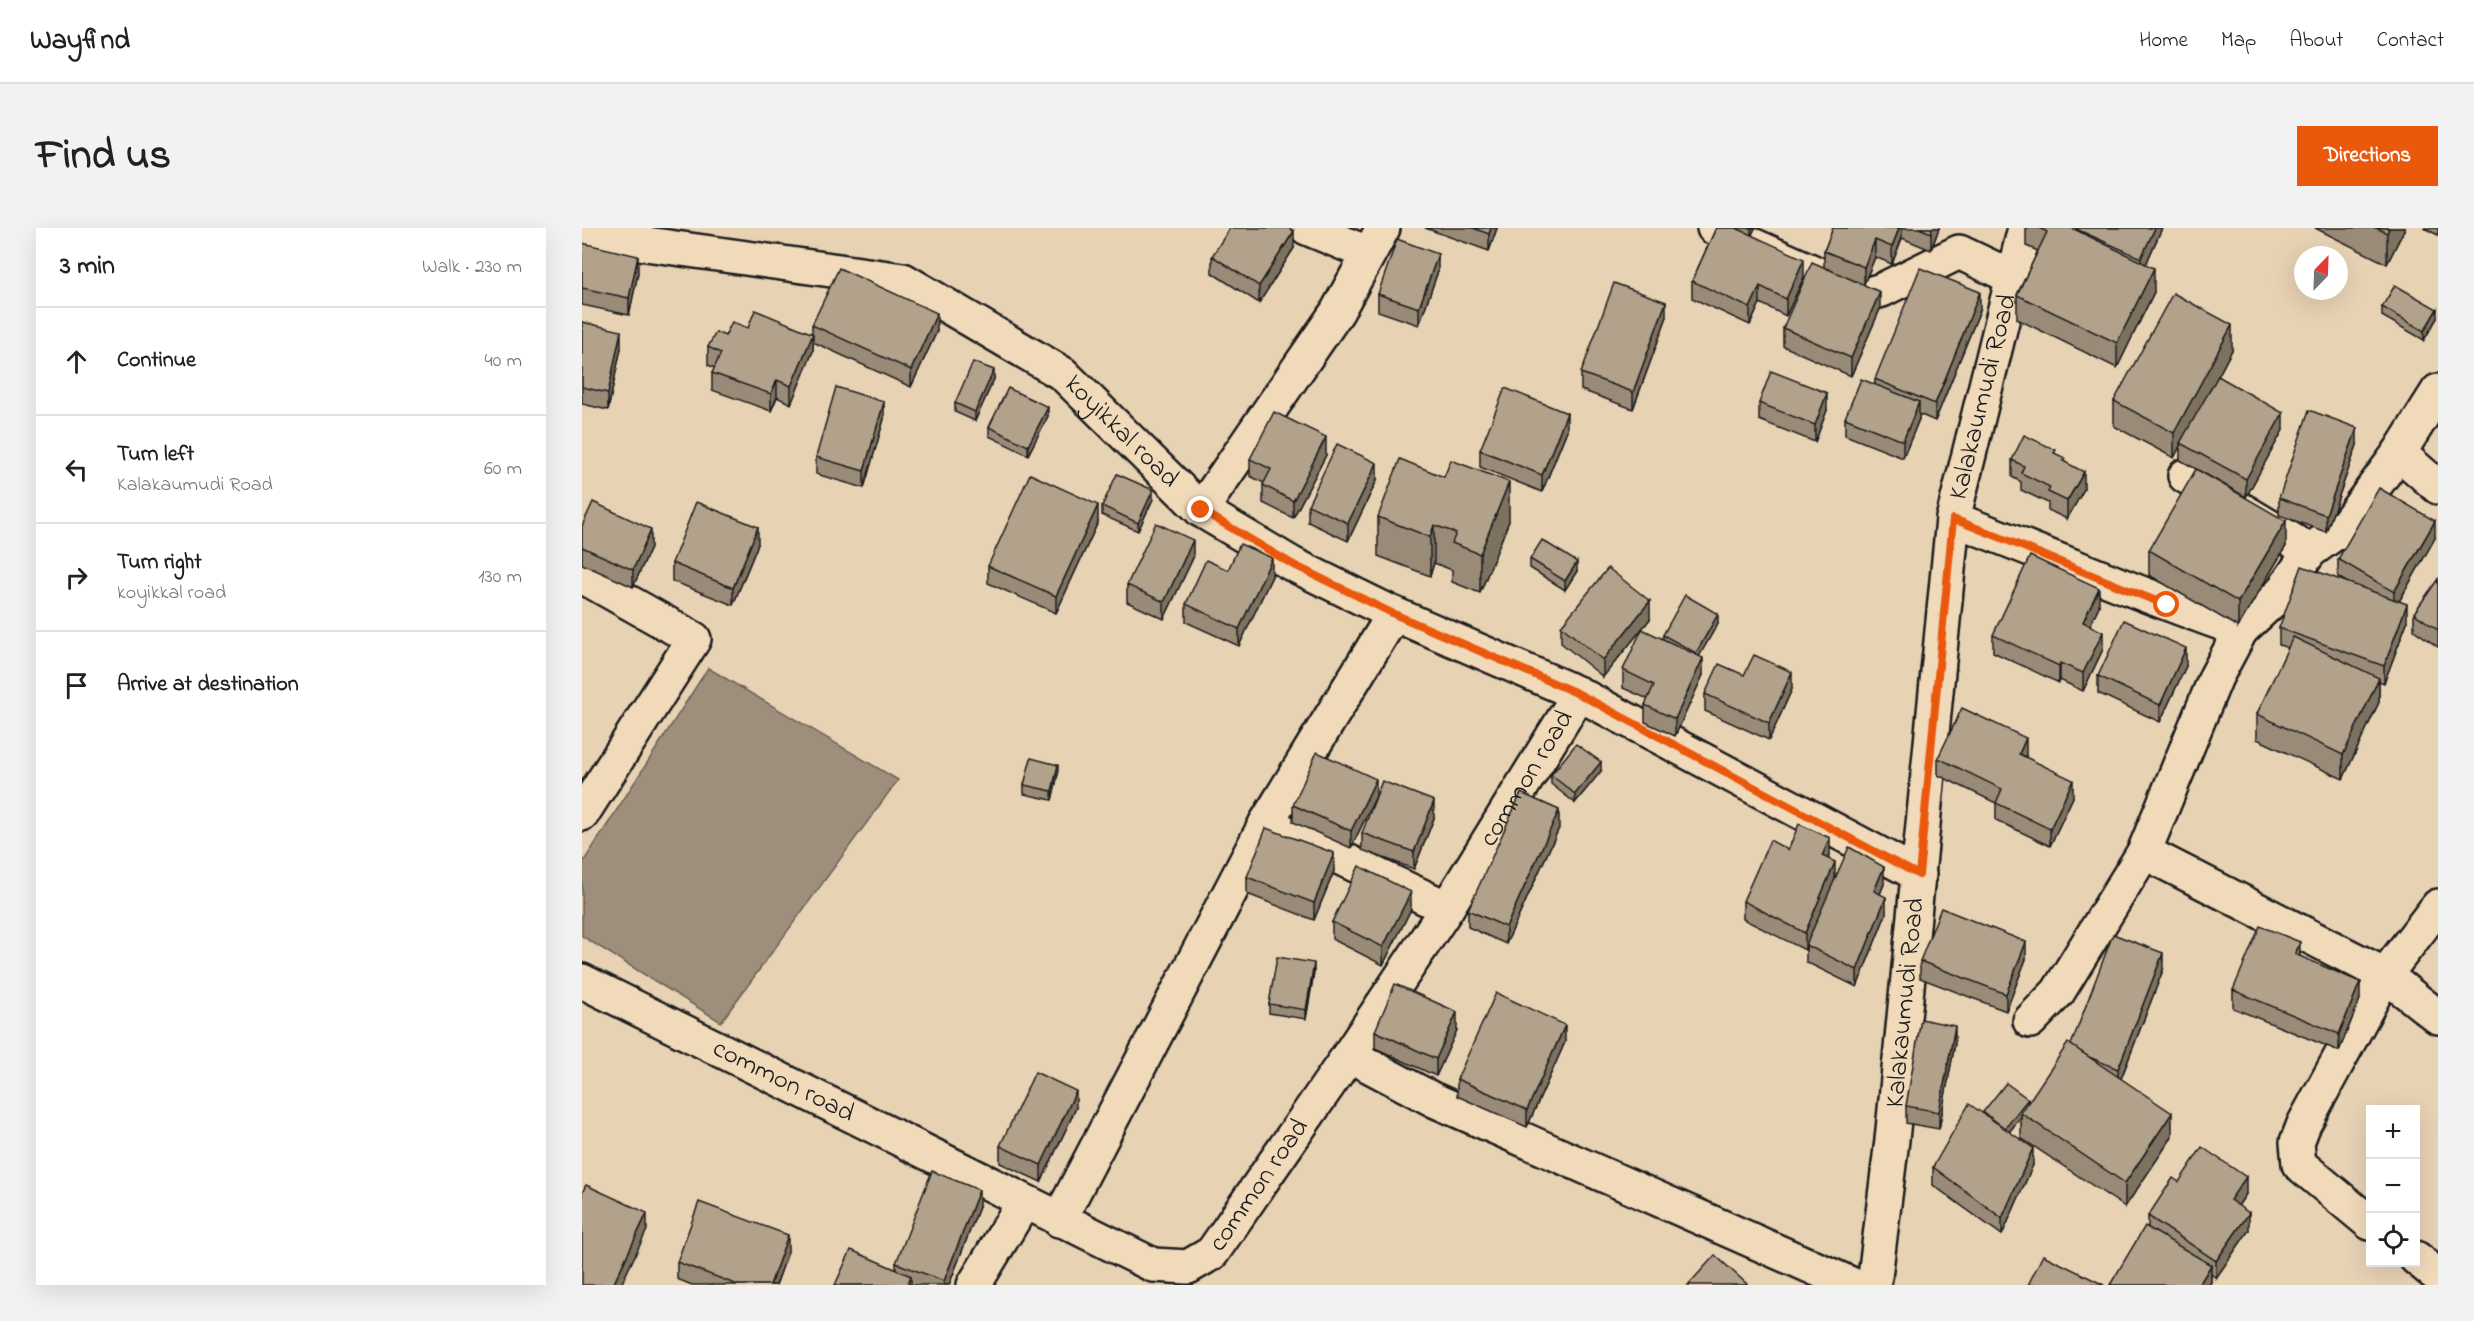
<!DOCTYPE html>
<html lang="en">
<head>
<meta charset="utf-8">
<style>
  body { margin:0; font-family:"Indie Flower",sans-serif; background:#f2f2f2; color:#202124 }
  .controls { position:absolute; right:18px; bottom:18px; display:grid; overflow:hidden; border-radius:0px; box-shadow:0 6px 24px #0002 }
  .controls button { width:54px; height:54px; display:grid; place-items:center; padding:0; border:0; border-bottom:2px solid #e0e0e0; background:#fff; color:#202124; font:30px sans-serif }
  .compass { position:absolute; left:1712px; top:18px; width:54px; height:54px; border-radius:50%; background:#fff; box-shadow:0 6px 24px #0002; rotate:23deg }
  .stop { position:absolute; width:18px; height:18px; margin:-14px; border:4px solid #ea580c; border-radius:50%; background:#fff }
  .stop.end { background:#ea580c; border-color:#fff; box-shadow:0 2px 6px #0008 }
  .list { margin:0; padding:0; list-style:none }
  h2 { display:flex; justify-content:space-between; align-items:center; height:78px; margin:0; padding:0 24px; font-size:26px }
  h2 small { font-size:20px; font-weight:400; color:#757577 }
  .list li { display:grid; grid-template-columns:39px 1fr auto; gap:18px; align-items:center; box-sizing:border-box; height:108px; padding:0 24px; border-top:2px solid #e0e0e0 }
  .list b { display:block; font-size:22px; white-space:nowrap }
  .list p { margin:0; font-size:20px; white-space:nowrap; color:#757577 }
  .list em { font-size:20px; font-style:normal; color:#757577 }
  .icon { flex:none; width:33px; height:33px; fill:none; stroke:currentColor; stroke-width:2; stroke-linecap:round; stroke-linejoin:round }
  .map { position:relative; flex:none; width:1856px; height:1057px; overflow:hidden; border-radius:0px }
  header { display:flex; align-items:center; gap:36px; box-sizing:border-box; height:84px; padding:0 30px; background:#fff; border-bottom:2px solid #e0e0e0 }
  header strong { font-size:28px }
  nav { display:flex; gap:33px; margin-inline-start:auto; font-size:21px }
  .intro { display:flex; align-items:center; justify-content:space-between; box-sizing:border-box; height:144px; padding:0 36px }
  h1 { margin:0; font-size:42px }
  .button { padding:15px 27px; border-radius:0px; background:#ea580c; color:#fff; font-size:21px; font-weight:700 }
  main { display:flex; gap:36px; padding:0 36px }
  aside { flex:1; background:#fff; border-radius:0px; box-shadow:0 6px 24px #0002 }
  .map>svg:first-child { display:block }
</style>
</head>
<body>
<header>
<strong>Wayfind</strong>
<nav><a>Home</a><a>Map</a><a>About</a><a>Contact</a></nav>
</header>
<div class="intro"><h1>Find us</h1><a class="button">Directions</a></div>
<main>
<aside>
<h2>3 min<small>Walk · 230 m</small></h2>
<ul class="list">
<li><svg class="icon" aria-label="ahead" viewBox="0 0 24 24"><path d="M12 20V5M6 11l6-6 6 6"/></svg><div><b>Continue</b></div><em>40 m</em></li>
<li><svg class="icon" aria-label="left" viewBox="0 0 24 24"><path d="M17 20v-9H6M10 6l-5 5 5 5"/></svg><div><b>Turn left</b><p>Kalakaumudi Road</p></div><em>60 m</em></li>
<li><svg class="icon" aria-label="right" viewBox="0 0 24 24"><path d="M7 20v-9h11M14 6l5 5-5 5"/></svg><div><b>Turn right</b><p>koyikkal road</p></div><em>130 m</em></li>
<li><svg class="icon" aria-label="arrive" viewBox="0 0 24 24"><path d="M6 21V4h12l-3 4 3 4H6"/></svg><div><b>Arrive at destination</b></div></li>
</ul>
</aside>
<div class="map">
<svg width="1856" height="1057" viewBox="0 0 1856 1057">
  <rect width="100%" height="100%" fill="#e8d2b4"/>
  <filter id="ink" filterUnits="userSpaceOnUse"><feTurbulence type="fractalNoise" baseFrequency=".0167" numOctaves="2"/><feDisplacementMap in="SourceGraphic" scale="12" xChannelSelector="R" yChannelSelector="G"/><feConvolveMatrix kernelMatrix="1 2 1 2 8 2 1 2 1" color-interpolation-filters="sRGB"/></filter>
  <g filter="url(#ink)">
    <path fill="#9d8f7c" stroke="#696156" stroke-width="1.5" d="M126,440L316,552L139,794L0,708V636Z"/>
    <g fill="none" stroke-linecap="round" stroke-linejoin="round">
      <g stroke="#1c1c1c" stroke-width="38">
        <g id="street">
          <path d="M725,0L785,25"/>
          <path d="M1132,0L1283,67L1300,62L1377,24L1432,50"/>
          <path id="s1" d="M0,7L321,52L481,146L619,282L710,336L812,386L997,466L1337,647"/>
          <path d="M1817,225L1856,259"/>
          <path d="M1603,248L1728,323"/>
          <path d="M619,282L755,84L801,0"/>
          <path d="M1371,291C1468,327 1561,369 1659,402L1700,364L1728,323L1764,297L1817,225L1856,163"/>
          <path d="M0,348L112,411L0,586"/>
          <path id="s2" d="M684,595L865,680L997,466"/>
          <path d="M1562,624L1803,747L1856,789"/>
          <path id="s3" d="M0,753L571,1037L606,1039L630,1025L767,827L852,872L1271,1057"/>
          <path d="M1448,793L1476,764L1562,624L1634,449L1659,402"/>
          <path d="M767,827L865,680"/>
          <path d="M477,992L684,595L812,386"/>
          <path d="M1788,995L1717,936L1715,914L1722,896L1803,747L1856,678"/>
          <path d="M1834,1030L1856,1048"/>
          <path d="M392,1057L442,974"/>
        </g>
      </g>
      <g stroke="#1c1c1c" stroke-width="38">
        <g id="secondary">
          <path id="s4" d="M1292,1057L1310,912L1371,291L1443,0"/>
        </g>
      </g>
      <use href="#street" stroke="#f1daba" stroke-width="33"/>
      <use href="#secondary" stroke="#f1daba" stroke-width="33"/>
    </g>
    <g fill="#998b78" stroke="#1c1c1c" stroke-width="1.5">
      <path d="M843,0H915L907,23Z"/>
      <path d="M1134,0H1173L1170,7L1222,49L1204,88L1178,75L1168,97L1110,70V53Z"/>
      <path d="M1251,0H1357L1349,22L1320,10L1310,36L1293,29L1282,56L1298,81L1269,148L1201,118V100L1242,39V23Z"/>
      <path d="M1444,0H1490L1494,2L1495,0H1580L1564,36L1572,64L1535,140L1435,91V67L1456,23L1444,18Z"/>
      <path d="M1733,0H1823L1805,36Z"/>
      <path d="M1842,0H1856V7Z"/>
      <path d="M0,15L56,45L47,87L0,77Z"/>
      <path d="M712,20L677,75L630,45V28Z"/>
      <path d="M856,43L837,97L796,83V66Z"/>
      <path d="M1800,79L1855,90L1842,112L1800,88Z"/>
      <path d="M1398,82L1353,193L1337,186V191L1321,230L1263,207V190L1293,156V151Z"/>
      <path d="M1084,91L1051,181L999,162V145Z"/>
      <path d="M0,94L39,120L26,182L0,176Z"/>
      <path d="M230,97L355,103L329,159L231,114V123L209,176L195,169L189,183L130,162V145L133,140L126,137V119L143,108L166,100L230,105Z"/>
      <path d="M1650,122L1632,156L1701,202L1664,269L1598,232V218L1592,230L1532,198V173Z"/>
      <path d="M412,151L393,193L373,184V175Z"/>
      <path d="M1177,175L1245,182L1233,214L1177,192Z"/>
      <path d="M466,188L446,227L407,208V199Z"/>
      <path d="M302,191L282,260L234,246V229Z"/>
      <path d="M985,202L960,264L898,239V222Z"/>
      <path d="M1775,217L1744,304L1697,287V270Z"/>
      <path d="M1474,226L1483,234L1502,261L1485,291L1466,282V275L1439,262V254L1430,249V232Z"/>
      <path d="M744,227L711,290L681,275V257L682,255L668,248V231Z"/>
      <path d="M795,252L766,313L726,294V277Z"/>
      <path d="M571,271L556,303L520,287V278Z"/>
      <path d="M796,289L927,293L898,365L870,354V342L852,335L848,348L796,328Z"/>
      <path d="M516,294L474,385L406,355V338Z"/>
      <path d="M0,298L69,319L51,359L0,336Z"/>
      <path d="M1853,310L1817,374L1825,394L1802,455L1797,453V474L1761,551L1675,511V486L1706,420L1697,417V400L1766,355L1756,349V331Z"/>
      <path d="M176,316L151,377L90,353V335Z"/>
      <path d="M1704,318L1656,399L1567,347V322Z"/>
      <path d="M611,330L582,391L545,374V357Z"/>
      <path d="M948,331L995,343L983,362L948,340Z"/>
      <path d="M690,348L657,418L604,394V376Z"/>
      <path d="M1856,351V419L1832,402V385Z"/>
      <path d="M1517,378L1507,398L1521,421L1501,463L1478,452L1477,455L1411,424V407Z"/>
      <path d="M1068,391L1021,449L979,415V398Z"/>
      <path d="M1136,395L1117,428L1121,447L1093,508L1063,494V477L1066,471L1041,460V442L1081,411V407Z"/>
      <path d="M1604,438L1578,494L1516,465V448Z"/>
      <path d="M1162,447L1210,461L1187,512L1123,483V466Z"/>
      <path d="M1444,528L1443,529L1491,569L1468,618L1414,592V575L1356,547V530Z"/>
      <path d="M1019,543L993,575L969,556V547Z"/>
      <path d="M476,546L470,572L442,566V557Z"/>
      <path d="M794,568L769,620L711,594V577Z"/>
      <path d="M852,590L832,641L780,622V605Z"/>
      <path d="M977,600L924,716L886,699V682Z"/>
      <path d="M1206,622L1248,627L1246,631L1253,651L1302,656L1298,666L1304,686L1275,759L1224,734V719L1223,722L1161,691V673Z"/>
      <path d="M752,643L732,692L665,666V649Z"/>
      <path d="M829,681L801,737L750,711V694Z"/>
      <path d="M1718,729L1778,771L1757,823L1651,780V762Z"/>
      <path d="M1444,731L1424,783L1338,750V733Z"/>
      <path d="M1581,742L1539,851L1590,909L1543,979L1439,910V889L1427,904L1451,937L1420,1007L1351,957V939L1401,886V884L1446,875L1489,817Z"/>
      <path d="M732,744L724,791L687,785V776Z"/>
      <path d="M875,802L854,848L793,820V803Z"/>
      <path d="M983,814L945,899L875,868V851Z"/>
      <path d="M1373,815L1357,901L1324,895V878Z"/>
      <path d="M494,880L459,954L418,935V918Z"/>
      <path d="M1597,954L1664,966L1656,978L1667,1002L1634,1050L1629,1046V1054L1627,1057H1528L1566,1000V988Z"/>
      <path d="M397,979L367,1057H253L314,1042V1035Z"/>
      <path d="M206,1024L194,1057H110L95,1051V1034Z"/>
    </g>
    <g fill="#7d7161" stroke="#1c1c1c" stroke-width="1.5">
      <path d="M909,0H915L907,23V6Z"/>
      <path d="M1169,0H1173L1169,8Z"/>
      <path d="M1317,0H1320V10L1310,36V19Z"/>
      <path d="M1350,0H1357L1349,22V5Z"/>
      <path d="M1573,0H1580L1559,47V30Z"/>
      <path d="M1807,0H1823L1805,36V5Z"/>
      <path d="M712,3V20L677,75V58Z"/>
      <path d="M1293,12V29L1282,56V39Z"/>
      <path d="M856,26V43L837,97V80Z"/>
      <path d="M56,28V45L47,87V70Z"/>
      <path d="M1222,31V49L1204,88V71Z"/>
      <path d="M1572,40V64L1535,140V115Z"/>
      <path d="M1178,58V75L1168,97V80Z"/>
      <path d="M1298,64V81L1269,148V130Z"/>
      <path d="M1398,64V82L1353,193V176Z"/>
      <path d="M1084,74V91L1051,181V164Z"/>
      <path d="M1855,81V90L1842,112V103Z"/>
      <path d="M355,85V103L329,159V142Z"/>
      <path d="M1650,97V122L1600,216L1598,215V218L1592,230V205Z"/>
      <path d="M39,103V120L26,182V165Z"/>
      <path d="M231,106V123L209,176V158Z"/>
      <path d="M412,142V151L393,193V184Z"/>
      <path d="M195,152V169L189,183V166Z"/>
      <path d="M1245,165V182L1233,214V197Z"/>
      <path d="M302,174V191L282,260V243Z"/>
      <path d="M1337,174V191L1321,230V213Z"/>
      <path d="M466,179V188L446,227V218Z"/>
      <path d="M985,185V202L960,264V247Z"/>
      <path d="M1701,185V202L1664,269V251Z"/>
      <path d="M1775,200V217L1744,304V287Z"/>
      <path d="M744,209V227L711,290V273Z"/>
      <path d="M795,235V252L766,313V295Z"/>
      <path d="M1502,244V261L1485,291V273Z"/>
      <path d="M927,254V293L898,365V326Z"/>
      <path d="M571,262V271L556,303V295Z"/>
      <path d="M516,277V294L474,385V368Z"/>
      <path d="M1704,293V318L1656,399V374Z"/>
      <path d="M1853,293V310L1812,382V364Z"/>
      <path d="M852,297V335L848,348V309Z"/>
      <path d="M176,299V316L151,377V360Z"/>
      <path d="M69,301V319L51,359V342Z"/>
      <path d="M611,312V330L582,391V374Z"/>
      <path d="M690,330V348L657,418V401Z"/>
      <path d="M995,334V343L983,362V353Z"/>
      <path d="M1517,360V378L1501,412V394Z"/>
      <path d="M1068,373V391L1021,449V432Z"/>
      <path d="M1825,376V394L1802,455V438Z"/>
      <path d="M1136,386V395L1114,434V425Z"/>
      <path d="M1521,404V421L1501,463V445Z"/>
      <path d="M1604,420V438L1578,494V477Z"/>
      <path d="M1121,430V447L1093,508V491Z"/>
      <path d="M1478,435V452L1477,455V438Z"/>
      <path d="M1210,444V461L1187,512V495Z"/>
      <path d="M1797,450V474L1761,551V527Z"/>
      <path d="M1444,510V528L1437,543V526Z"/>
      <path d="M1019,534V543L993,575V566Z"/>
      <path d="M476,537V546L470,572V563Z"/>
      <path d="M794,551V568L769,620V603Z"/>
      <path d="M1491,552V569L1468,618V601Z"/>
      <path d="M852,573V590L832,641V624Z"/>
      <path d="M977,582V600L924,716V699Z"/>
      <path d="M1248,610V627L1240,646V628Z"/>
      <path d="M752,625V643L732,692V675Z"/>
      <path d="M1253,634V652L1223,722V705Z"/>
      <path d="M1302,639V656L1292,680V663Z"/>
      <path d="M829,664V681L801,737V719Z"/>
      <path d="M1304,669V686L1275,759V742Z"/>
      <path d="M1444,714V731L1424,783V766Z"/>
      <path d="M1718,714V731L1713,726Z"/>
      <path d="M1581,725V742L1536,858V841Z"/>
      <path d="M732,735V744L724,791V782Z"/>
      <path d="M1778,754V771L1757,823V806Z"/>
      <path d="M875,784V802L854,848V831Z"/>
      <path d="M983,797V814L945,899V882Z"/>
      <path d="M1373,798V815L1357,901V884Z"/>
      <path d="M494,863V880L459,954V937Z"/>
      <path d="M1446,871V880L1439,885V889L1423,909V900Z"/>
      <path d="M1590,885V909L1543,979V955Z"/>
      <path d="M1451,920V937L1420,1007V990Z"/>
      <path d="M1664,949V966L1648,990V972Z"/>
      <path d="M397,962V979L367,1057H362V1053Z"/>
      <path d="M65,985V1002L39,1057H31Z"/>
      <path d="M1667,985V1002L1634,1050V1033Z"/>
      <path d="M206,1007V1024L194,1057H188Z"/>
      <path d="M1629,1037V1054L1627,1057H1617Z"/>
      <path d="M329,1048V1057H325Z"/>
    </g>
    <g fill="#b2a28b" stroke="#1c1c1c" stroke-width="1.5">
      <path d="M648,0H707L712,3L677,58L630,28Z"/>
      <path d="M891,0H909L907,6Z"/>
      <path d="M1134,0H1154L1222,31L1204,71L1178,58L1168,80L1110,53Z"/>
      <path d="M1251,0H1317L1310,19L1293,12L1282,39L1242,23Z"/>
      <path d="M1337,0H1350L1349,5Z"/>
      <path d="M1458,0H1490L1572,40L1535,115L1435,67L1465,4Z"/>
      <path d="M1495,0H1573L1559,30L1494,1Z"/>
      <path d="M1794,0H1807L1805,5Z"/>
      <path d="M815,11L856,26L837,80L796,66Z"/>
      <path d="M0,15L56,28L47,70L0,60Z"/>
      <path d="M1230,34L1298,64L1269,130L1201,100Z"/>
      <path d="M257,40L355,85L329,142L230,97Z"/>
      <path d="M1338,40L1398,64L1353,176L1293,151Z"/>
      <path d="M1032,55L1084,74L1051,164L999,145Z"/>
      <path d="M1813,57L1855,81L1842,103L1800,79Z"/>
      <path d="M1591,65L1650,97L1592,205L1532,173Z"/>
      <path d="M173,82L231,106L209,158L195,152L189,166L130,145L139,125L126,119L134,104L143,108L150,94L166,100Z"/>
      <path d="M0,94L39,103L26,165L0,159Z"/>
      <path d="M391,134L412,142L393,184L373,175Z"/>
      <path d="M1189,143L1245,165L1233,197L1177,175Z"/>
      <path d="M1636,148L1701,185L1664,251L1598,215Z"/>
      <path d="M1279,151L1337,174L1321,213L1263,190Z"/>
      <path d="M254,159L302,174L282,243L234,229Z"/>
      <path d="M426,160L466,179L446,218L407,199Z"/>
      <path d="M923,160L985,185L960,247L898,222Z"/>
      <path d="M1727,182L1775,200L1744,287L1697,270Z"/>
      <path d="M692,184L744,209L711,273L681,257L689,241L668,231Z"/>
      <path d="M1442,207L1474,222L1472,225L1483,230L1481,233L1502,244L1485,273L1466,264L1468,259L1439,245L1442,238L1430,232Z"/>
      <path d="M755,216L795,235L766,295L726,277Z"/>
      <path d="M818,231L862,249L869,232L927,254L898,326L870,315L874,305L852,297L848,309L796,289Z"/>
      <path d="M1614,241L1704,293L1656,374L1567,322Z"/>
      <path d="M448,246L516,277L474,368L406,338Z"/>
      <path d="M535,246L571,262L556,295L520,278Z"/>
      <path d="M1797,260L1853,293L1812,364L1756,331Z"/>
      <path d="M11,274L69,301L51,342L0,319V298Z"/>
      <path d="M114,274L176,299L151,360L90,335Z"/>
      <path d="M574,295L611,312L582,374L545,357Z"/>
      <path d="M960,312L995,334L983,353L948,331Z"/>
      <path d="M658,316L690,330L657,401L604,376L624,332L646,342Z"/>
      <path d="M1448,328L1517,360L1501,394L1521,404L1501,445L1478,435L1477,438L1411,407Z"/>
      <path d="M1720,338L1825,376L1802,438L1697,400Z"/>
      <path d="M1026,340L1068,373L1021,432L979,398Z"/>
      <path d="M1856,351V402L1832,385Z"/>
      <path d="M1103,367L1136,386L1114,425L1081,407Z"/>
      <path d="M1542,392L1604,420L1578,477L1516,448Z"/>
      <path d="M1060,401L1121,430L1093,491L1063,477L1072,457L1041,442Z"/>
      <path d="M1711,409L1797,450L1761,527L1675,486Z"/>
      <path d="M1172,427L1210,444L1187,495L1123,466L1137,436L1162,447Z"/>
      <path d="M1380,480L1444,510L1437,526L1491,552L1468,601L1414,575L1420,561L1356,530Z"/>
      <path d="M994,516L1019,534L993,566L969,547Z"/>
      <path d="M735,524L794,551L769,603L711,577Z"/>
      <path d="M449,530L476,537L470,563L442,557Z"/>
      <path d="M800,553L852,573L832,624L780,605Z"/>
      <path d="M939,565L977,582L924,699L886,682Z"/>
      <path d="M1217,596L1248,610L1240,628L1253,634L1223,705L1161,673L1188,612L1206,622Z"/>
      <path d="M684,600L752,625L732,675L665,649Z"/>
      <path d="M1267,619L1302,639L1292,663L1304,669L1275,742L1224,717Z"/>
      <path d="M777,638L829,664L801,719L750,694Z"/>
      <path d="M1359,680L1444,714L1424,766L1338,733Z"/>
      <path d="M1678,698L1718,714L1713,726L1778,754L1757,806L1651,762Z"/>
      <path d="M1531,706L1581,725L1536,841L1507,829L1489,817Z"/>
      <path d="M695,729L732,735L724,782L687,776Z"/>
      <path d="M813,756L875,784L854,831L793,803Z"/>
      <path d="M914,765L983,797L945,882L875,851Z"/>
      <path d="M1339,791L1373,798L1357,884L1324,878Z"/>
      <path d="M1486,815L1590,885L1543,955L1439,885Z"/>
      <path d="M453,844L494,863L459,937L418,918Z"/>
      <path d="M1424,855L1446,871L1423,900L1401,884Z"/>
      <path d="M1387,876L1451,920L1420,990L1351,939Z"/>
      <path d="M1620,919L1664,949L1648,972L1667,985L1634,1033L1566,988L1591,950L1597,954Z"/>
      <path d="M350,943L397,962L362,1053L314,1035Z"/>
      <path d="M4,957L65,985L31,1057H0V965Z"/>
      <path d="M117,974L206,1007L188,1057H156L95,1034Z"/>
      <path d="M1563,998L1629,1037L1617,1057H1528Z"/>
      <path d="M269,1022L329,1048L325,1057H253Z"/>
      <path d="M1133,1027L1165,1056L1164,1057H1106Z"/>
      <path d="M1461,1027L1522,1057H1446Z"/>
    </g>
  </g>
  <g fill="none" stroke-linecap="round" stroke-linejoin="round" filter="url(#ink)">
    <path stroke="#ea580c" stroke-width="8" d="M619,282L710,336L812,386L997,466L1337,647L1371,291C1443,318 1513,350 1585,377"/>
  </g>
  <g text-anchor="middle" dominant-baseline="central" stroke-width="4.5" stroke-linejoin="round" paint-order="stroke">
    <g font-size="27" fill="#1c1c1c" stroke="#f1daba">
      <text stroke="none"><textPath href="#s4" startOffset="896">Kalakaumudi Road</textPath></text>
      <text stroke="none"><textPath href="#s1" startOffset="592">koyikkal road</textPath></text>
      <text stroke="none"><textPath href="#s2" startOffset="352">common road</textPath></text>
      <text stroke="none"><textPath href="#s4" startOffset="284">Kalakaumudi Road</textPath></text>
      <text stroke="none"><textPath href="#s3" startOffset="225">common road</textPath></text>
      <text stroke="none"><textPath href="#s3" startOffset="783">common road</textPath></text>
    </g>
  </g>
</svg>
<div class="controls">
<button>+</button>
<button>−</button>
<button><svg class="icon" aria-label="locate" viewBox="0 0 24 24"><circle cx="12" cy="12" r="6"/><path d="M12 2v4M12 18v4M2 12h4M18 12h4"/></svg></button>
</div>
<svg class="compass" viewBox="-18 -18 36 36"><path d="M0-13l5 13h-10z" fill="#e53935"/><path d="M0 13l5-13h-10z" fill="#757577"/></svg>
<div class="stop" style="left:1585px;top:377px"></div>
<div class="stop end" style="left:619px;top:282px"></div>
</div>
</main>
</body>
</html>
